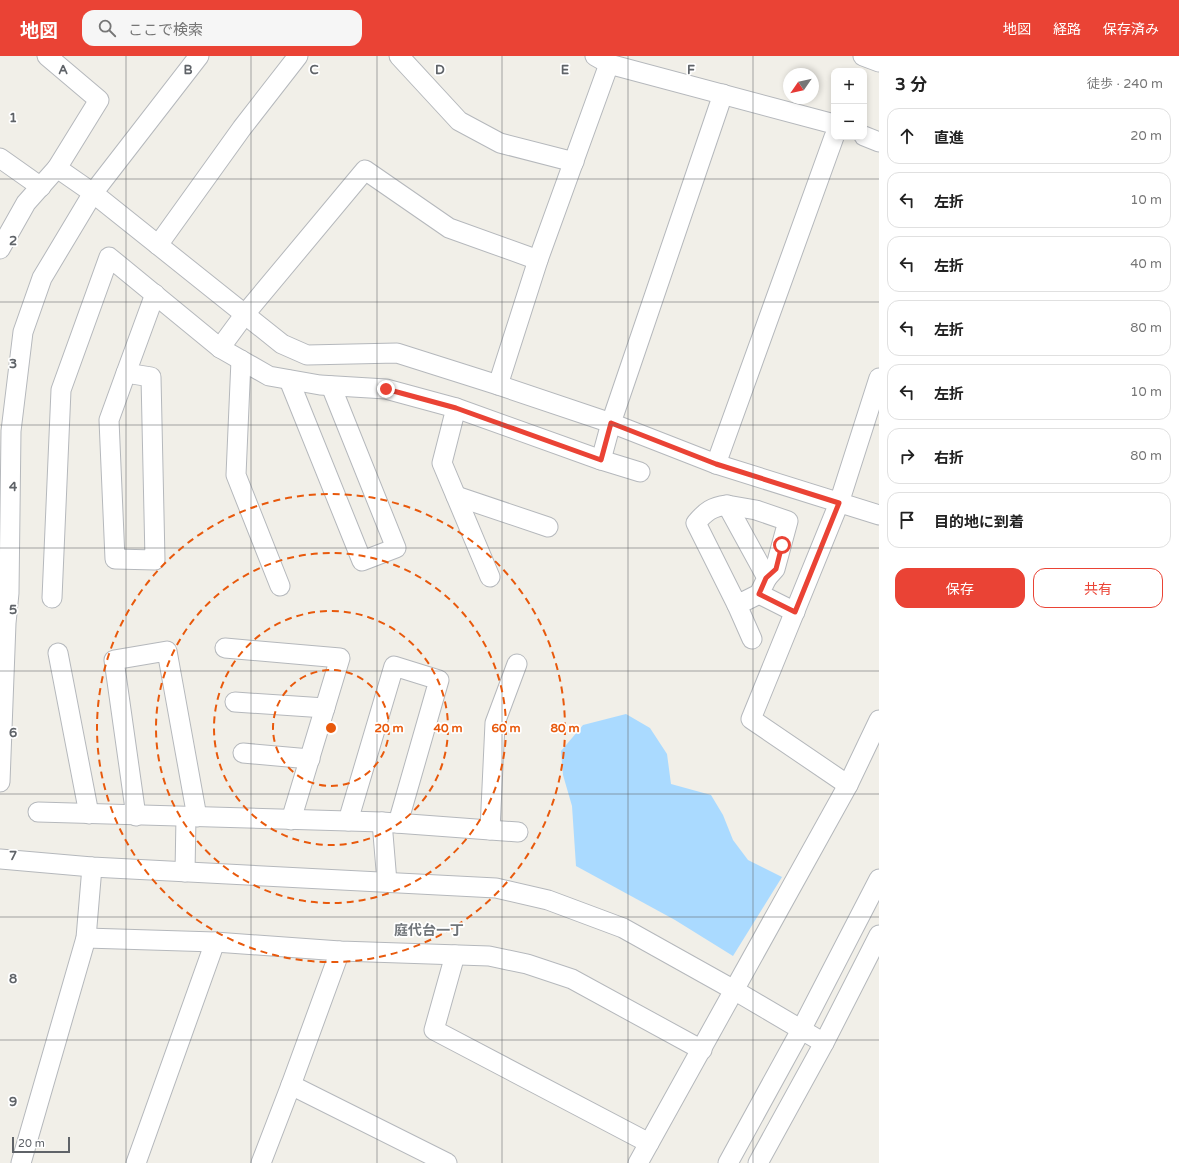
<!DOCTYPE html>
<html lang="ja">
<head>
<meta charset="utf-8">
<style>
  body { margin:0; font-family:"Varela Round","Noto Sans JP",sans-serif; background:#f6f6f6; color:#222 }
  .controls { position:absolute; right:12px; top:12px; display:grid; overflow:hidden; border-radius:8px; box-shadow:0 2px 6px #0003 }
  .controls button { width:36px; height:36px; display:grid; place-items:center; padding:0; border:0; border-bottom:1px solid #e0e0e0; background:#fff; color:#222; font:20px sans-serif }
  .compass { position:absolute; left:783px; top:12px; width:36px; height:36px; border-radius:50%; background:#fff; box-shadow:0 2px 6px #0003; rotate:236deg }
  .scale { position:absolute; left:12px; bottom:10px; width:58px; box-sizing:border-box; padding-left:4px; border:2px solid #5f6368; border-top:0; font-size:11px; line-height:14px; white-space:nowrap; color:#5f6368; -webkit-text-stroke:3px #fff; paint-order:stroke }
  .stop { position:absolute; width:12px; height:12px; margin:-9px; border:3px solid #ea4335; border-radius:50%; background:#fff }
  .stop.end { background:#ea4335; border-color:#fff; box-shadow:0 1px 4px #0008 }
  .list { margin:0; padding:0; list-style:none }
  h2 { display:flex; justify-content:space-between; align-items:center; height:52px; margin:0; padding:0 16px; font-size:17px }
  h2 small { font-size:13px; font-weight:400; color:#767676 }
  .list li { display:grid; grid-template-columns:26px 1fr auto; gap:12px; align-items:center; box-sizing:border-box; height:56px; margin:0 8px 8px; padding:0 8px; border:1px solid #e0e0e0; border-radius:12px }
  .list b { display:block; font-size:15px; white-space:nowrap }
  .list em { font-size:13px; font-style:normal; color:#767676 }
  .actions { display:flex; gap:8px; padding:12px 16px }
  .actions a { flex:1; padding:9px 0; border:1px solid #ea4335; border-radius:12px; text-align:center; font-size:14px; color:#ea4335 }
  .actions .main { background:#ea4335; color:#fff }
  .icon { flex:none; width:22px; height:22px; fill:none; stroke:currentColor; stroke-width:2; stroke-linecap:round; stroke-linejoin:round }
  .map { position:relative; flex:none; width:879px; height:1107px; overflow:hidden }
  header { display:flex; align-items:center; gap:24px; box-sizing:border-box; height:56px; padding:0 20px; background:#ea4335; color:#fff }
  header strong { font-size:19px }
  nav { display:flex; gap:22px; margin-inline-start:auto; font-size:14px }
  .search { width:280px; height:36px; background:#f6f6f6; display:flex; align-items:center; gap:10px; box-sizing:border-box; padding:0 14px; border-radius:12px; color:#767676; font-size:15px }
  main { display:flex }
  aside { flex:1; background:#fff }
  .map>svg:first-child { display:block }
</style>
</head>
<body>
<header>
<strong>地図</strong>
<div class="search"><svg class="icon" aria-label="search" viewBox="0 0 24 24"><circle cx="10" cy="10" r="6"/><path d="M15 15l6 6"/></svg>ここで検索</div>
<nav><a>地図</a><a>経路</a><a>保存済み</a></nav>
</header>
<main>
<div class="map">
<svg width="879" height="1107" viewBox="0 0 879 1107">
  <rect width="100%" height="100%" fill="#f1efe8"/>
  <path fill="#aadaff" d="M626,658L650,672L667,698L671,728L711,739L723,759L733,784L748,804L782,821L733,900L675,864L576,810L572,750L563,719L561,695L583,669Z"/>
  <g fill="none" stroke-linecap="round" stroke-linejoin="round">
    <g stroke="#b5b8bc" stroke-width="21">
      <g id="minor">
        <path d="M399,0L459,65L500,87L574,106"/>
        <path d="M595,0L609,8L834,68"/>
        <path d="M863,0L879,6"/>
        <path d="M864,80L879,86"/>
        <path d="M0,102L41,131"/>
        <path d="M57,112L93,137L282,288L307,299L397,297L498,329L611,367L716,408L879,459"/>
        <path d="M158,189L242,72L298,0"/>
        <path d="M0,193L26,147L57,112L99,44L47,0"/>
        <path d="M220,292L245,258L365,114L449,172L538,204"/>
        <path d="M241,304L236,419L280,530"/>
        <path d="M126,317L151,321L155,504L115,503L109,364Z"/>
        <path d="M126,317L155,238"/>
        <path d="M289,324L362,505L396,492L331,330"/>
        <path d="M498,329L538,204L609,8"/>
        <path d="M456,352L442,407L490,521"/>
        <path d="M601,404L611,367L723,38"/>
        <path d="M716,408L834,81"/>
        <path d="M456,440L548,471"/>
        <path d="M727,449L756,454L788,465L775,513L767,522"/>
        <path d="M759,538L767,522L727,449C712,451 706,455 696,467L737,549L759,538L795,556"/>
        <path d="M52,542L61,334L109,201L220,292L269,320L320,329L386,333L456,352L601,404L640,416"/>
        <path d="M737,549L752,583"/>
        <path d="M225,592L340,602L291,764"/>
        <path d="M58,597L89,758"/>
        <path d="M235,646L325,652"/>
        <path d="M243,697L310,703"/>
        <path d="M0,726L6,567L9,537L11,375L23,276L42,222L93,137L199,0"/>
        <path d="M848,729L751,663L839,447L879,322"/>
        <path d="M38,756L382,766L518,776"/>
        <path d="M136,760L114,604L167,595L197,761"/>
        <path d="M348,765L394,610L439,624L398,767"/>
        <path d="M382,766L387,826"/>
        <path d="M490,774L495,667L517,608"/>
        <path d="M0,803L92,811L496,832L548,844L623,872L734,934L824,987"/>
        <path d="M185,816L186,761"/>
        <path d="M86,882L215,886L340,895L489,900L527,908L572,923L702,994"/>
        <path d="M455,899L434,974L649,1087"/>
        <path d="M291,1029L447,1107"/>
        <path d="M21,1107L86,882L92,811"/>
        <path d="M136,1107L215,886"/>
        <path d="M261,1107L291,1029L340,895"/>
        <path d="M638,1107L848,729L879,664"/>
        <path d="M728,1107L801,974L879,823"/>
        <path d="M758,1107L824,987L879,879"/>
      </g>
    </g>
    <use href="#minor" stroke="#fff" stroke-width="19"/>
  </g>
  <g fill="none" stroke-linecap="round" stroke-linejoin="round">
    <path stroke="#ea4335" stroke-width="5" d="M386,333L456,352L601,404L611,367L716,408L839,447L795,556L759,538L766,522L776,513L782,489"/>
  </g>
  <path fill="none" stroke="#5f6368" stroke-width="1" stroke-opacity="0.55" d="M126,0V1107M251,0V1107M377,0V1107M502,0V1107M628,0V1107M753,0V1107M0,123H879M0,246H879M0,369H879M0,492H879M0,615H879M0,738H879M0,861H879M0,984H879"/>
  <g fill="none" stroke="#e8590c" stroke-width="2" stroke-dasharray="7 5">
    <circle cx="331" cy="672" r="58"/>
    <circle cx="331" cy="672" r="117"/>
    <circle cx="331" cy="672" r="175"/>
    <circle cx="331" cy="672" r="234"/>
  </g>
  <g text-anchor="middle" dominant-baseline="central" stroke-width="3.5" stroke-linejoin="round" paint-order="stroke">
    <g font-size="14" font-weight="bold" fill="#70757a" stroke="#fff">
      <text x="429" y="874">庭代台一丁</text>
    </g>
  </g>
  <g font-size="13" text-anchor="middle" font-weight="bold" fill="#5f6368" stroke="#fff" stroke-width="3.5" stroke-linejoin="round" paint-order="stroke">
    <text x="63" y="18">A</text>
    <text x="188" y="18">B</text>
    <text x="314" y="18">C</text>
    <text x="440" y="18">D</text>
    <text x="565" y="18">E</text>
    <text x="691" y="18">F</text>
    <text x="13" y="66">1</text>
    <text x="13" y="189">2</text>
    <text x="13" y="312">3</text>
    <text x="13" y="435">4</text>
    <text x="13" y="558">5</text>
    <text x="13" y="681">6</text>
    <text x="13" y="804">7</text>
    <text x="13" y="927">8</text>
    <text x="13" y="1050">9</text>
  </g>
  <circle cx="331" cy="672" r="6" fill="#e8590c" stroke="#fff" stroke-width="2"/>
  <g font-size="12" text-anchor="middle" font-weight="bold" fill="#e8590c" stroke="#fff" stroke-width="3.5" stroke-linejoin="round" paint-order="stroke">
    <text x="389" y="676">20 m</text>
    <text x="448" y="676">40 m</text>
    <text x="506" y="676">60 m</text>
    <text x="565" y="676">80 m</text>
  </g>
</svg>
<div class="controls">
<button>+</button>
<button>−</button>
</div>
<svg class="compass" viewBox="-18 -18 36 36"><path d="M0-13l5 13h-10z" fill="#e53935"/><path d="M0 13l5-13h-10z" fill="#767676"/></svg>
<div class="scale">20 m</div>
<div class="stop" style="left:782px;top:489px"></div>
<div class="stop end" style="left:386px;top:333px"></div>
</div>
<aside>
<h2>3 分<small>徒歩 · 240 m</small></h2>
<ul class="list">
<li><svg class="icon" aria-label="ahead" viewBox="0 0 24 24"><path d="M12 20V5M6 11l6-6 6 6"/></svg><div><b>直進</b></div><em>20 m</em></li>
<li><svg class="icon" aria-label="left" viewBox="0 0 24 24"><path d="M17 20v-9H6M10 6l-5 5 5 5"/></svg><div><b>左折</b></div><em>10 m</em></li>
<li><svg class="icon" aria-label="left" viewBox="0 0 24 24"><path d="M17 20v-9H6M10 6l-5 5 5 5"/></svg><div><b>左折</b></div><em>40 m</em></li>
<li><svg class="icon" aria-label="left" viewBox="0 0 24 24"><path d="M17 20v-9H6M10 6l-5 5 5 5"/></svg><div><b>左折</b></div><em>80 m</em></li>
<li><svg class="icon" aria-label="left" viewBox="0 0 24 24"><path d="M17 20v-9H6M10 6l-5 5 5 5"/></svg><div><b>左折</b></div><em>10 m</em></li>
<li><svg class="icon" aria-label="right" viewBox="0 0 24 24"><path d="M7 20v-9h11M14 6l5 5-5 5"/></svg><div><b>右折</b></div><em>80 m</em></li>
<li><svg class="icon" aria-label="arrive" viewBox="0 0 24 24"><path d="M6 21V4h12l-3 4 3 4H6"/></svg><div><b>目的地に到着</b></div></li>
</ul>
<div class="actions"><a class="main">保存</a><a>共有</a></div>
</aside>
</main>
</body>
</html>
